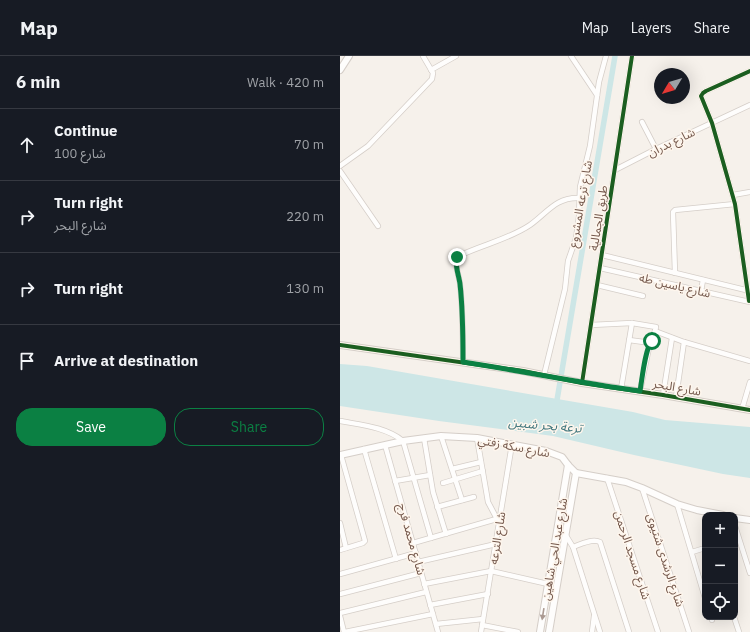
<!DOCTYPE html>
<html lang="en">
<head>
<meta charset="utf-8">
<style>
  body { margin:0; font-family:"IBM Plex Sans","Noto Sans Arabic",sans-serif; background:#20242c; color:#f1f3f6 }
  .controls { position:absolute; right:12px; bottom:12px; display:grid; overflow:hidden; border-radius:8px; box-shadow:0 4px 16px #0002 }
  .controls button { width:36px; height:36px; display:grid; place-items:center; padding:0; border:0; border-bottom:1px solid #363941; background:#171b24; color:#f1f3f6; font:20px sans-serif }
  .compass { position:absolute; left:314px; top:12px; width:36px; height:36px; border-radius:50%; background:#171b24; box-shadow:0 4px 16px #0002; rotate:232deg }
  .stop { position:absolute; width:12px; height:12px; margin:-9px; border:3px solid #0b8043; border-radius:50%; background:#fff }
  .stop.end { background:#0b8043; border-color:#fff; box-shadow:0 1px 4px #0008 }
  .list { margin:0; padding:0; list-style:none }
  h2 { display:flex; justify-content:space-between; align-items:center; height:52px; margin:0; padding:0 16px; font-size:17px }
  h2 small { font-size:13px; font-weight:400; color:#9ea1a6 }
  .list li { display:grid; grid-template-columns:26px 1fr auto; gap:12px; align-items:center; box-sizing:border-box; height:72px; padding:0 16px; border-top:1px solid #363941 }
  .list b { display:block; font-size:15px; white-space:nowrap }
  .list p { margin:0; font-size:13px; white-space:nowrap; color:#9ea1a6 }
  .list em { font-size:13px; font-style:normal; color:#9ea1a6 }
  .actions { display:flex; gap:8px; padding:12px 16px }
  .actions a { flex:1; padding:9px 0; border:1px solid #0b8043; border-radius:16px; text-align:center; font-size:14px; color:#0b8043 }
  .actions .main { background:#0b8043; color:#fff }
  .icon { flex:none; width:22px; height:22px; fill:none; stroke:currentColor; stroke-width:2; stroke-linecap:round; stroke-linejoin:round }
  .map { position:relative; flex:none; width:410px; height:576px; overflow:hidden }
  header { display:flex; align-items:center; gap:24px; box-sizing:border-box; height:56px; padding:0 20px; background:#171b24; border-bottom:1px solid #363941 }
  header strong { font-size:19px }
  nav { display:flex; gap:22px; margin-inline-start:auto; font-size:14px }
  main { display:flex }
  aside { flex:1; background:#171b24 }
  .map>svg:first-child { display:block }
</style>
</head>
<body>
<header>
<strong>Map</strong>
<nav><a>Map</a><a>Layers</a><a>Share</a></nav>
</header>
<main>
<aside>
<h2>6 min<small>Walk · 420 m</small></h2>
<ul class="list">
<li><svg class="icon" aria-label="ahead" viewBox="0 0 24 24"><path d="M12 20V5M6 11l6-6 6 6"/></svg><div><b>Continue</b><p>شارع 100</p></div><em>70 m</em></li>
<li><svg class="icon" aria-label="right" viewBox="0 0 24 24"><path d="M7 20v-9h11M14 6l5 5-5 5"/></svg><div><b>Turn right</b><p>شارع البحر</p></div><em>220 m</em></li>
<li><svg class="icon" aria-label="right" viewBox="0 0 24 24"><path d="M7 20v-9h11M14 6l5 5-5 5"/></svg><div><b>Turn right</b></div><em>130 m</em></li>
<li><svg class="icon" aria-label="arrive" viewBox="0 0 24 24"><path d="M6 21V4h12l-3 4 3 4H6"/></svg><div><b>Arrive at destination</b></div></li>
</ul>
<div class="actions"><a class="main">Save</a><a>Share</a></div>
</aside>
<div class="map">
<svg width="410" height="576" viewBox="0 0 410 576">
  <rect width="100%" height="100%" fill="#f6f1eb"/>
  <path fill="#cde6e6" d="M0,308L27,310L293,356L325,364L410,371V422L383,418L294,399L213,380L99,365L0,350Z"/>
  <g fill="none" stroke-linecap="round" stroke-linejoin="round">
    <path stroke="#cde6e6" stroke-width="5.5" d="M216,350L275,0"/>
    <g stroke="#d5cec8" stroke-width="6">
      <g id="minor">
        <path d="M231,0L257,39"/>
        <path d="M91,14L116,0"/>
        <path d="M302,66L316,93"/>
        <path d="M0,110L28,90L92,23L93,17L83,0"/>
        <path d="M275,114L316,93L410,49"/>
        <path d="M0,115L38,170"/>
        <path d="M393,139L410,136"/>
        <path d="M262,199L410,235"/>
        <path d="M260,212L410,246"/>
        <path d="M335,217L333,156L335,154L395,148"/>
        <path d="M257,229L303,240"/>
        <path d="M361,235L363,224"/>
        <path d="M409,245L395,148L372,67L361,40L363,37L366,35L410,15"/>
        <path d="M251,269L292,267L316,271L315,275"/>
        <path d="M315,275L344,286L410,305"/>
        <path d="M289,284L311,287L315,275"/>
        <path d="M123,306C123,280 123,254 120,228C119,220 114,207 117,201C140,189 168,184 190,169C207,157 216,141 239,142"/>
        <path d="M204,319L225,233L228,205L236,182L239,160L240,131L250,90L259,26L266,0"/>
        <path d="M242,327L292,0"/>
        <path d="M281,333L292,267"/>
        <path d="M300,335L310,287"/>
        <path d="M323,339L332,282"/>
        <path d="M336,341L344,286"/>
        <path d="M402,353L410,326"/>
        <path d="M0,365C21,369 46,371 63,385L91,482"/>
        <path d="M101,380L122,444"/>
        <path d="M84,382L93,436L106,478"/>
        <path d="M137,382L147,440L148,446L157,463"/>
        <path d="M45,389L98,576"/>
        <path d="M24,393L56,503"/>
        <path d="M112,413L141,406"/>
        <path d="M267,422L318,576"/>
        <path d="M55,425L90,419"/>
        <path d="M103,427L143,415"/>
        <path d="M302,432L349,576"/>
        <path d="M337,448L365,542"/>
        <path d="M97,451L134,441"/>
        <path d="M0,467L6,492"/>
        <path d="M395,470L410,517"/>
        <path d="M225,478L233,491L260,576"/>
        <path d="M73,487L160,462"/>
        <path d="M233,491C241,488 253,482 260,486L289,576"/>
        <path d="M0,494L23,487L25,485L1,399"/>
        <path d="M352,496L365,492"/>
        <path d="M78,506L156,488"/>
        <path d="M0,518L76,497"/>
        <path d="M84,528L151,515L208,528"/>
        <path d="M0,538L81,517"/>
        <path d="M90,549L148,538"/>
        <path d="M0,557L86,536"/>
        <path d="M0,560L4,576"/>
        <path d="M371,561L372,564"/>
        <path d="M394,561L399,576"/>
        <path d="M96,568L143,563"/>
        <path d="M142,569L178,576"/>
        <path d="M5,576L93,558"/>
        <path d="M141,576L172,388"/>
        <path d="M252,576L254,560"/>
      </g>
    </g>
    <g stroke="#d5cec8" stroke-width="8">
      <path id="tertiary" d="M0,289L183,315L242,327L323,339L410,354"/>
    </g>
    <g stroke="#d5cec8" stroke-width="8">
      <g id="secondary">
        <path d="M0,14L9,0"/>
        <path d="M0,399L63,385L101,380L137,382L206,395L222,401L228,409L236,417L286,426L302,432L337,448L357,454L383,459"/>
        <path d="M395,462L410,464"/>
        <path d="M200,576L228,409"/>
        <path d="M209,576L236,417"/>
      </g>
    </g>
    <use href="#minor" stroke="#fefdfc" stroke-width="4.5"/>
    <use href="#tertiary" stroke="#fefdfc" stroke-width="5.5"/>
    <use href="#secondary" stroke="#fefdfc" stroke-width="6"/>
    <g stroke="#fef6ed" stroke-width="6">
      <g id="cycleway">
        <path d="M409,245L395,148L372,67L361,40L363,37L366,35L410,15"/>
        <path d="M0,289L183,315L242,327L323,339L410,354"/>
        <path d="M242,327L292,0"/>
      </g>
    </g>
    <use href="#cycleway" stroke="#1b5e20" stroke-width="4"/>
  </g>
  <defs><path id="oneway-solid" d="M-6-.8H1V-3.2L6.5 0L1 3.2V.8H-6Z"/></defs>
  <use fill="#ab9a92" href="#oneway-solid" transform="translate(203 558) rotate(99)"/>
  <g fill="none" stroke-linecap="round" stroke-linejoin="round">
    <path stroke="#0b8043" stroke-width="5" d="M117,201C114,207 119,220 120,228C123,254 123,280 123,306C182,315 241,327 300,335C302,324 305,292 312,285"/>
  </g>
  <g text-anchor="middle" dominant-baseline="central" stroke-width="3" stroke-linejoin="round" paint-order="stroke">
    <g font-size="12" fill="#74584c" stroke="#fef6ed">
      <text transform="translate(331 86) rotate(-26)">شارع بدران</text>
      <text transform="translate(240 148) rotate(-80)">شارع ترعه المشروع</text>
      <text transform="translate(258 162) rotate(-81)">طريق الجمالية</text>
      <text transform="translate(335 229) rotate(13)">شارع ياسين طه</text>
      <text transform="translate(337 331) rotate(10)">شارع البحر</text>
      <text transform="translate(174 390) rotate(11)">شارع سكة زفتي</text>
      <text transform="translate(157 482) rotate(-81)">شارع الترعه</text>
      <text transform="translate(72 483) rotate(74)">شارع محمد فرج</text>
      <text transform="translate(214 493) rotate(-80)">شارع عبد الحي شاهين</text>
      <text transform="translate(293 499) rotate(72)">شارع مسجد الرحمن</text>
      <text transform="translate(326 504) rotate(72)">شارع الرشدى شتيوى</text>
    </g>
    <g font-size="13" font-style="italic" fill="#43787f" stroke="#fef6ed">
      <text transform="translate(205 369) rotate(5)">ترعة بحر شبين</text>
    </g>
  </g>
</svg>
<div class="controls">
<button>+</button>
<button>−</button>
<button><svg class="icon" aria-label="locate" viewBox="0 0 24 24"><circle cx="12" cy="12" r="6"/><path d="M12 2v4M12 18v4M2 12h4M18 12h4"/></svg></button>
</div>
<svg class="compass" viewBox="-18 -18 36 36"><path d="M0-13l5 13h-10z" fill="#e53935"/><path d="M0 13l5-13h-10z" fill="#9ea1a6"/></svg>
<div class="stop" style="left:312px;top:285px"></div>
<div class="stop end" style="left:117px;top:201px"></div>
</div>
</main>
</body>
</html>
